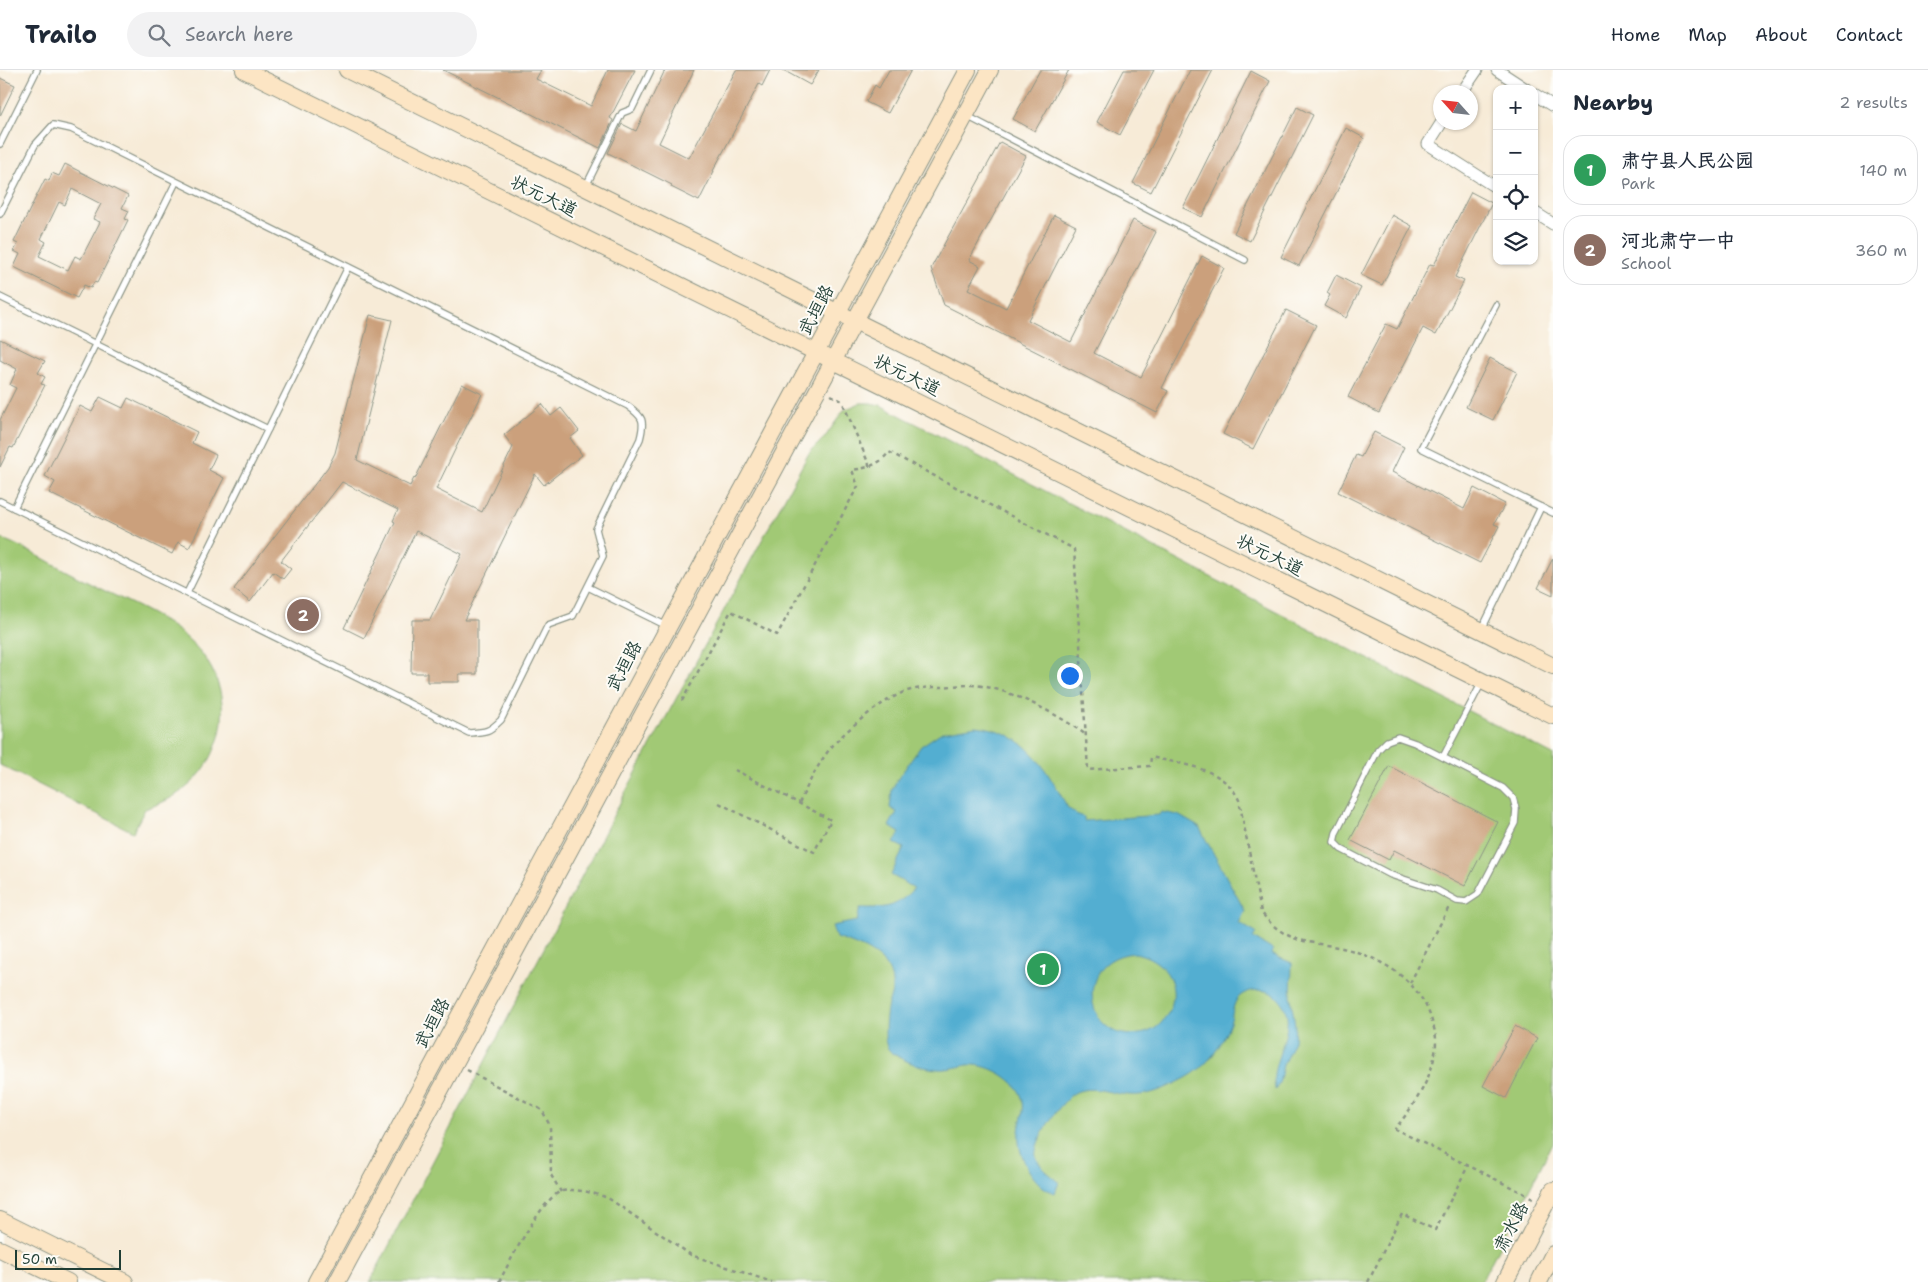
<!DOCTYPE html>
<html lang="en">
<head>
<meta charset="utf-8">
<style>
  body { margin:0; font-family:"Shantell Sans","LXGW WenKai TC",sans-serif; background:#f2f2f3; color:#1f2937 }
  .controls { position:absolute; right:15px; top:15px; display:grid; overflow:hidden; border-radius:10px; box-shadow:0 1px 4px #0004 }
  .controls button { width:45px; height:45px; display:grid; place-items:center; padding:0; border:0; border-bottom:1px solid #e0e1e3; background:#fff; color:#1f2937; font:25px sans-serif }
  .compass { position:absolute; left:1433px; top:15px; width:45px; height:45px; border-radius:50%; background:#fff; box-shadow:0 1px 4px #0004; rotate:297deg }
  .scale { position:absolute; left:15px; bottom:12px; width:106px; box-sizing:border-box; padding-left:5px; border:2px solid #1f3d34; border-top:0; font-size:14px; line-height:18px; white-space:nowrap; color:#1f3d34; -webkit-text-stroke:4px #fdfcf7; paint-order:stroke }
  .you { position:absolute; left:1069px; top:605px; width:18px; height:18px; margin:-12px; border:4px solid #fff; border-radius:50%; background:#1a73e8; box-shadow:0 0 0 8px #1a73e833 }
  .badge { display:grid; place-items:center; width:32px; height:32px; border-radius:50%; background:#1f6fb2; color:#fff; font-size:16px; font-weight:700 }
  .pin { position:absolute; translate:-50% -50%; border:2px solid #fff; box-shadow:0 1px 5px #0006 }
  .list { margin:0; padding:0; list-style:none }
  h2 { display:flex; justify-content:space-between; align-items:center; height:65px; margin:0; padding:0 20px; font-size:21px }
  h2 small { font-size:16px; font-weight:400; color:#747a83 }
  .list li { display:grid; grid-template-columns:32px 1fr auto; gap:15px; align-items:center; box-sizing:border-box; height:70px; margin:0 10px 10px; padding:0 10px; border:1px solid #e0e1e3; border-radius:20px }
  .list b { display:block; font-size:19px; white-space:nowrap }
  .list p { margin:0; font-size:16px; white-space:nowrap; color:#747a83 }
  .list em { font-size:16px; font-style:normal; color:#747a83 }
  .icon { flex:none; width:28px; height:28px; fill:none; stroke:currentColor; stroke-width:2; stroke-linecap:round; stroke-linejoin:round }
  .map { position:relative; flex:none; width:1553px; height:1212px; overflow:hidden }
  header { display:flex; align-items:center; gap:30px; box-sizing:border-box; height:70px; padding:0 25px; background:#fff; border-bottom:1px solid #e0e1e3 }
  header strong { font-size:24px }
  nav { display:flex; gap:28px; margin-inline-start:auto; font-size:18px }
  .search { width:350px; height:45px; background:#f2f2f3; display:flex; align-items:center; gap:12px; box-sizing:border-box; padding:0 18px; border-radius:28px; color:#747a83; font-size:19px }
  main { display:flex }
  aside { flex:1; background:#fff }
  .map>svg:first-child { display:block }
</style>
</head>
<body>
<header>
<strong>Trailo</strong>
<div class="search"><svg class="icon" aria-label="search" viewBox="0 0 24 24"><circle cx="10" cy="10" r="6"/><path d="M15 15l6 6"/></svg>Search here</div>
<nav><a>Home</a><a>Map</a><a>About</a><a>Contact</a></nav>
</header>
<main>
<div class="map">
<svg width="1553" height="1212" viewBox="0 0 1553 1212">
  <rect width="100%" height="100%" fill="#fdfcf7"/>
  <filter id="ink" filterUnits="userSpaceOnUse"><feTurbulence type="fractalNoise" baseFrequency=".02" numOctaves="2"/><feDisplacementMap in="SourceGraphic" scale="10" xChannelSelector="R" yChannelSelector="G"/><feConvolveMatrix kernelMatrix="1 2 1 2 8 2 1 2 1" color-interpolation-filters="sRGB"/></filter>
  <filter id="wash" filterUnits="userSpaceOnUse"><feTurbulence type="fractalNoise" baseFrequency=".0096" numOctaves="4" result="noise"/><feDisplacementMap in="SourceGraphic" scale="20" xChannelSelector="R" yChannelSelector="G"/><feGaussianBlur stdDeviation="1.12" result="paint"/><feColorMatrix in="noise" values="0 0 0 0 0 0 0 0 0 0 0 0 0 0 0 0 0 1.4 0 .05"/><feComposite in="paint" operator="in"/></filter>
  <g filter="url(#wash)">
    <rect width="100%" height="100%" fill="#f7ebd7"/>
    <g fill="#a1c975" stroke="#608354">
      <path d="M860,333H871L880,335L1553,685V1073L1481,1212H370L624,725L809,383L825,367L844,340Z"/>
      <path d="M0,468C31,480 61,499 91,514C142,540 205,560 220,621C224,638 223,657 217,673C205,708 179,728 145,739L133,762L0,695Z"/>
    </g>
    <path fill="#53aed1" stroke="#397682" fill-rule="evenodd" d="M976,656C1027,661 1045,698 1068,738L1076,744L1084,747V751L1159,745L1161,742L1178,745L1199,757L1245,841L1239,853L1256,863L1253,868L1273,880L1271,884L1292,893L1291,928L1295,955L1294,971L1283,995L1279,1014L1275,1020C1275,1015 1273,1009 1274,1005C1277,979 1301,949 1276,926C1267,918 1247,918 1238,928C1232,935 1233,945 1230,953C1223,975 1207,997 1186,1008C1169,1017 1149,1027 1129,1025C1112,1024 1093,1015 1076,1022C1063,1028 1032,1072 1036,1087C1040,1098 1051,1105 1059,1112L1055,1123C1033,1117 1016,1083 1019,1062C1020,1048 1027,1039 1021,1025C1013,1007 986,993 967,995C957,997 947,1000 937,999C921,998 903,991 891,982C886,978 885,971 885,964C885,955 886,944 888,934C890,929 892,924 892,919C895,888 861,876 836,868L832,856L857,851L860,838C887,838 895,839 914,818L891,805L904,778L894,773L900,763L889,756L897,742L890,738L892,720L897,710L921,676L942,662ZM1135,883C1169,890 1186,923 1162,952C1156,959 1148,963 1139,964C1083,973 1072,887 1135,883Z"/>
    <g id="blocks">
      <g fill="#cba07c" fill-rule="evenodd">
        <path d="M443,0H541L536,9L591,36L608,0H635L610,48L613,50L600,78Z"/>
        <path d="M665,0H694L659,73L689,88L736,0H770L762,16L759,14L713,101H714L699,131L671,117L672,115L608,83L622,54L636,61Z"/>
        <path d="M783,0H819L810,15Z"/>
        <path d="M889,0H911L888,43L866,32L875,15L879,18Z"/>
        <path d="M1040,0H1069L1035,61L1013,49Z"/>
        <path d="M1124,0H1154L1120,65L1097,52Z"/>
        <path d="M1190,0H1213L1151,122L1133,113Z"/>
        <path d="M1251,1L1270,11L1202,147L1183,138Z"/>
        <path d="M0,8L15,15L0,46Z"/>
        <path d="M1297,37L1313,45L1250,171L1234,163Z"/>
        <path d="M1346,58L1364,68L1299,196L1281,187Z"/>
        <path d="M1000,72L1026,86L969,190L980,196L968,219L1006,238L1054,145L1076,156L1028,250L1071,272L1133,150L1156,162L1094,283L1141,307L1202,186L1224,198L1162,318L1168,321L1157,343L944,235L931,198Z"/>
        <path d="M65,94L128,126L122,138L129,141L125,149L128,150L97,213L94,212L91,218L84,215L77,228L14,197L20,184L14,181L18,174L14,172L33,133L45,109L49,111L52,103L59,106ZM72,119L101,134L93,149L100,152L81,189L75,186L68,200L39,186L46,172L41,169L59,132L65,135Z"/>
        <path d="M1471,122L1492,133L1455,207L1464,211L1436,265L1423,258L1379,343L1348,327L1386,254L1397,259L1430,194L1434,195Z"/>
        <path d="M1392,145L1412,156L1382,215L1361,205Z"/>
        <path d="M1336,205L1361,218L1346,248L1324,236L1330,225L1327,223Z"/>
        <path d="M1286,240L1316,255L1253,379L1223,364Z"/>
        <path d="M370,245L392,250L357,390L410,416L414,408L415,409L462,314L482,324L436,419L482,442L513,377L504,365L542,334L551,346L561,338L579,361L570,368L582,385L544,415L535,404L464,550H477V604H459V612H427V603H411L412,550H430L462,484L416,461L364,568L344,558L395,452L393,451L398,440L342,412L281,491L291,499L283,509L273,502L250,532L234,519L328,397L335,383Z"/>
        <path d="M0,269L45,291L38,303L45,307L41,314L45,315L13,378L10,377L0,397V350L16,318L10,315L17,299L0,290Z"/>
        <path d="M1490,288L1517,302L1493,350L1466,337Z"/>
        <path d="M100,327L123,338L128,328L197,362L192,373L216,385L209,400L224,408L189,478L178,472L172,484L49,423L55,412L45,406L80,336L92,342Z"/>
        <path d="M1374,362L1404,377L1392,402L1464,439L1474,418L1505,434L1494,454L1499,456L1480,493L1338,422L1356,385L1361,387Z"/>
        <path d="M1553,488V525L1538,518Z"/>
        <path d="M1389,696L1498,752L1465,816L1394,780L1389,790L1350,770Z"/>
        <path d="M1515,956L1537,968L1506,1028L1483,1016Z"/>
      </g>
    </g>
  </g>
  <g filter="url(#ink)">
    <use href="#blocks" fill-opacity="0" stroke="#8b9486" stroke-width="1"/>
    <g fill="none" stroke-linecap="round" stroke-linejoin="round">
      <g stroke="#8b9486" stroke-width="8">
        <g id="lane">
          <path d="M967,46L1245,190"/>
          <path d="M0,74L37,0"/>
          <path d="M586,116L622,43L632,39L651,0"/>
          <path d="M0,144L35,75L53,55L71,59L628,336C643,347 645,350 640,369L596,459L603,486L573,546L548,555L501,650C489,662 486,662 469,663L0,431"/>
          <path d="M0,227L268,359"/>
          <path d="M1496,235L1421,378L1553,443"/>
          <path d="M14,438L176,112"/>
          <path d="M588,517L667,556"/>
          <path d="M187,523L348,197"/>
          <path d="M1482,559L1541,437"/>
          <path d="M1398,667L1415,673L1503,718L1513,728L1516,739L1515,753L1478,824L1466,832L1457,831L1437,820L1391,805L1341,779L1334,772L1336,763L1378,680L1387,671Z"/>
          <path d="M1443,687L1481,614"/>
        </g>
      </g>
      <g stroke="#8b9486" stroke-width="13">
        <g id="street">
          <path d="M1497,0L1526,19"/>
          <path d="M1462,22L1477,0"/>
          <path d="M1534,24L1553,36"/>
          <path d="M1442,52L1428,74L1497,118"/>
          <path d="M1534,142L1553,154"/>
        </g>
      </g>
      <g stroke="#8b9486" stroke-width="18">
        <g id="secondary">
          <path d="M244,0L1553,646"/>
          <path d="M347,0L1553,596"/>
          <path d="M0,1150L125,1212"/>
          <path d="M0,1179L68,1212"/>
          <path d="M316,1212L968,0"/>
          <path d="M337,1212L990,0"/>
          <path d="M1505,1212L1553,1120"/>
          <path d="M1539,1212L1553,1184"/>
        </g>
      </g>
      <g stroke="#8b9486" stroke-width="2.5" stroke-dasharray="4 4" stroke-linecap="butt">
        <path d="M831,325L842,331L870,397"/>
        <path d="M682,631L731,541L777,565L858,416L852,400C868,398 879,395 889,382L1074,479L1088,700L1150,696L1151,687C1183,695 1224,697 1239,730L1261,842C1290,880 1318,869 1357,882C1390,894 1419,913 1431,948C1433,955 1436,963 1436,970C1436,1004 1415,1034 1395,1059L1533,1128"/>
        <path d="M719,733L814,782L831,750L735,700"/>
        <path d="M799,733C809,713 819,691 834,674C851,656 880,632 904,622C916,618 929,617 942,617C952,616 962,615 972,615C1005,616 1060,645 1086,665"/>
        <path d="M1410,913L1449,837"/>
        <path d="M467,1000L542,1040L550,1056L551,1105L561,1122"/>
        <path d="M499,1212C509,1193 543,1126 562,1121C577,1118 594,1123 608,1128L691,1185L772,1212"/>
        <path d="M1368,1212L1402,1144L1435,1160L1468,1096"/>
      </g>
      <use href="#lane" stroke="#fff" stroke-width="5.5"/>
      <use href="#street" stroke="#fff" stroke-width="11"/>
      <use href="#secondary" stroke="#fce5c4" stroke-width="16"/>
    </g>
  </g>
  <g text-anchor="middle" dominant-baseline="central" stroke-width="4" stroke-linejoin="round" paint-order="stroke">
    <g font-size="18" fill="#1f3d34" stroke="#fdfcf7">
      <text transform="translate(544 126) rotate(26)">状元大道</text>
      <text transform="translate(816 240) rotate(-62)">武垣路</text>
      <text transform="translate(907 305) rotate(26)">状元大道</text>
      <text transform="translate(1270 485) rotate(26)">状元大道</text>
      <text transform="translate(624 596) rotate(-62)">武垣路</text>
      <text transform="translate(432 953) rotate(-62)">武垣路</text>
      <text transform="translate(1511 1157) rotate(-63)">肃水路</text>
    </g>
  </g>
</svg>
<div class="controls">
<button>+</button>
<button>−</button>
<button><svg class="icon" aria-label="locate" viewBox="0 0 24 24"><circle cx="12" cy="12" r="6"/><path d="M12 2v4M12 18v4M2 12h4M18 12h4"/></svg></button>
<button><svg class="icon" aria-label="layers" viewBox="0 0 24 24"><path d="M12 4l9 5-9 5-9-5zM3 14l9 5 9-5"/></svg></button>
</div>
<svg class="compass" viewBox="-18 -18 36 36"><path d="M0-13l5 13h-10z" fill="#e53935"/><path d="M0 13l5-13h-10z" fill="#747a83"/></svg>
<div class="scale">50 m</div>
<div class="you"></div>
<div class="pin badge" style="left:1043px;top:899px;background:#2e9e5b">1</div>
<div class="pin badge" style="left:303px;top:545px;background:#8d6e63">2</div>
</div>
<aside>
<h2>Nearby<small>2 results</small></h2>
<ul class="list">
<li><span class="badge" style="background:#2e9e5b">1</span><div><b>肃宁县人民公园</b><p>Park</p></div><em>140 m</em></li>
<li><span class="badge" style="background:#8d6e63">2</span><div><b>河北肃宁一中</b><p>School</p></div><em>360 m</em></li>
</ul>
</aside>
</main>
</body>
</html>
